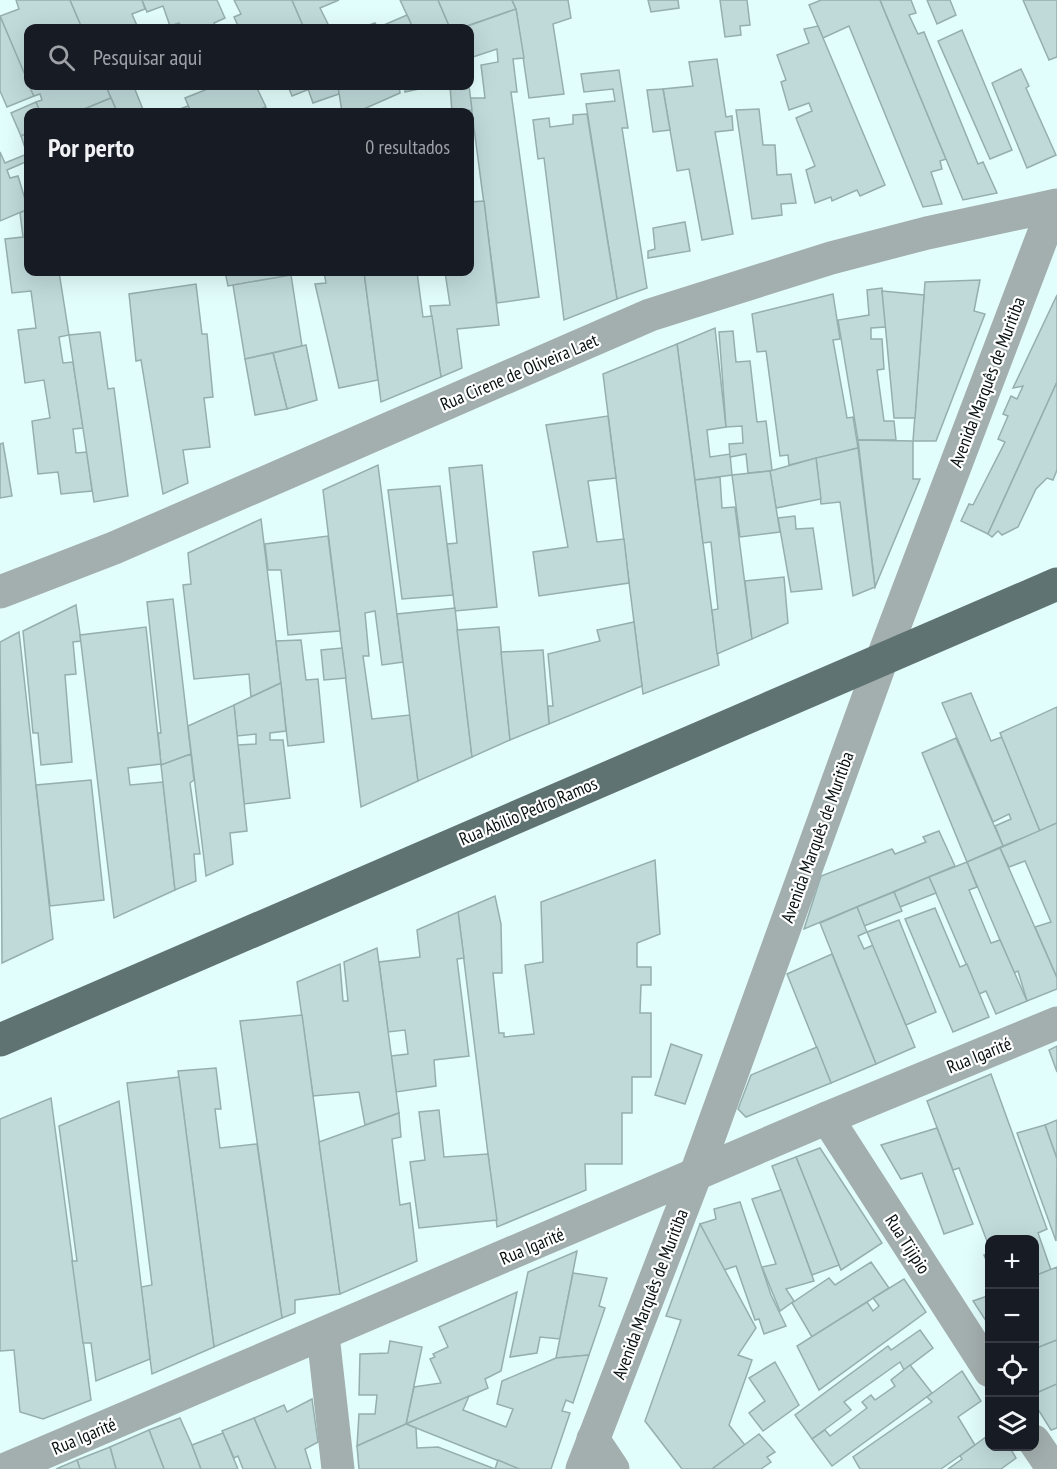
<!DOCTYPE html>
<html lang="pt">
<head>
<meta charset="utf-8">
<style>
  body { margin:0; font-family:"PT Sans Narrow",sans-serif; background:#242831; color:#f1f3f6 }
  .controls { position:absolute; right:18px; bottom:18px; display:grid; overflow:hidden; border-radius:12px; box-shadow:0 6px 24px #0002 }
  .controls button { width:54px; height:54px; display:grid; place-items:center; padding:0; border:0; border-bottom:2px solid #363941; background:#171b24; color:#f1f3f6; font:30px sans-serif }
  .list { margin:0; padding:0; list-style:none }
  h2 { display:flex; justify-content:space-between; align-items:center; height:78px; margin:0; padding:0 24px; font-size:26px }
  h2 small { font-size:20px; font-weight:400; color:#9ea1a6 }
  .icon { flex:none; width:33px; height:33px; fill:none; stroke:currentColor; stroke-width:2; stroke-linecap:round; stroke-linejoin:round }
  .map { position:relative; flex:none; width:1057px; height:1469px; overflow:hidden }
  .search { position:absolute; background:#171b24; box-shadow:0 6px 24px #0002; left:24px; top:24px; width:450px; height:66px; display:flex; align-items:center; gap:15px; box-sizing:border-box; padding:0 21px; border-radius:12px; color:#9ea1a6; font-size:22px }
  .panel { position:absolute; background:#171b24; box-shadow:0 6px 24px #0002; left:24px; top:108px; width:450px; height:168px; border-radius:12px }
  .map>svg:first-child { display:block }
</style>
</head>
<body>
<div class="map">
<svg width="1057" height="1469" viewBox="0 0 1057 1469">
  <rect width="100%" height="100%" fill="#e2fefc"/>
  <g fill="#bfdad9" stroke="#95afae" stroke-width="1.5">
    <path d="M16,0H70L82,28H28V84L0,16L19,9Z"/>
    <path d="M70,0H142L145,9L132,14L138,28H82Z"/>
    <path d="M142,0H217L225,18L214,23L216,28H182L179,23L170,26L163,6L147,12Z"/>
    <path d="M234,0H292L303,26L239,28L234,17L241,14Z"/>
    <path d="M292,0H339L320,8L330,28H304Z"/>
    <path d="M400,0H438L450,28H413Z"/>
    <path d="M438,0H512L516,9L461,28H450Z"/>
    <path d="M512,0H568L571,18L553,24L564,94L529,98L516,9Z"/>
    <path d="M648,0H678L679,8L651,12Z"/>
    <path d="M720,0H747L750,25L740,26L741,35L725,37Z"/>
    <path d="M821,0H880L946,159L940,161L942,169L931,172L942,204L923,207L849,26L823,38L809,5Z"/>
    <path d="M880,0H911L916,13L909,15L918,34L924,32L978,164L983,162L997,193L963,200Z"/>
    <path d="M927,0H950L956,15L937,24Z"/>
    <path d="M1023,0H1057V57L1049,60Z"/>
    <path d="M516,9L524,58L513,59L517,92H511L539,297L497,303L470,98H485L481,65L498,62L497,49L470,58V28H462Z"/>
    <path d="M407,15L413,28H377Z"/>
    <path d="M0,16L34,96L7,107L0,91Z"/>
    <path d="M375,23L378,28H361Z"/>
    <path d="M818,26L885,185L860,196L857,190L832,201L831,197L815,203L806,170L815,166L796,118L812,111L809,103L789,110L781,82L786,80L777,55L809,43L804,29Z"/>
    <path d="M962,30L1012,150L990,159L938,41Z"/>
    <path d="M717,59L726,117L732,116L733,130L715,132L733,234L702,240L689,169L677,171L663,89L693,86L689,62Z"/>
    <path d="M1021,69L1029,86L1026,88L1056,155L1027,168L992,83Z"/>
    <path d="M619,70L628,128H622L647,288L617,299L586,104L615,101L613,89L584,92L581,74Z"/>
    <path d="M29,86H106L111,98L77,112H40L36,102L42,100L40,94L34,96Z"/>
    <path d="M106,86H138L134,87L144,112H117Z"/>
    <path d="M203,86H256L266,107L254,112H191L185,98L205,90Z"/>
    <path d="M288,86H317L292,96Z"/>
    <path d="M317,86H338L339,94L313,103L308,89Z"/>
    <path d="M338,86H399L400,93L357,112H342Z"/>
    <path d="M399,86H432L405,92V87L399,89Z"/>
    <path d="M450,86H469L472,110L452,112Z"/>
    <path d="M663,89L670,130L653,132L647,90Z"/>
    <path d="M111,98L117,112H77Z"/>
    <path d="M36,102L40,112H28V133L21,136L11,113Z"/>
    <path d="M188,106L191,112H172Z"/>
    <path d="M759,109L763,145H775L777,175L791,174L796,203L781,204L782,215L752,219L736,110Z"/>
    <path d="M587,114L617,299L564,320L544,158L538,159L533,120L549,118L550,127L573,124V115Z"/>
    <path d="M28,133V161L7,170L10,178L18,176L28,209L0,221V152L5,163L27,154L21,136Z"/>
    <path d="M484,201L499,325L457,329L462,368L441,377L430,306L450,305L445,272H470V202Z"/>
    <path d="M28,209V272H59L69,335L59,337L63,363L73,362L83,428L73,429L76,453L87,452L92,491L61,494L58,472L38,474L32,421L50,418L44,380L25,383L18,330L36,328L31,291L12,293L5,239L23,237L20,213Z"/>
    <path d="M685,222L690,251L648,258V251L655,249L653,228Z"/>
    <path d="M225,272H287L288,276L228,286Z"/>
    <path d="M324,272H364L378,380L339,388L315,284L326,283Z"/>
    <path d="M364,272H417L423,317L432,316L441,377L381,402Z"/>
    <path d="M291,275L302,346L245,359L233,285Z"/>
    <path d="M980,280L974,311L985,314L936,441H913L925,282Z"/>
    <path d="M196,284L202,334H207L213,397L204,398L210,447L183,450L188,483L163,494L141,360L136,361L129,294Z"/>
    <path d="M882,288L886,327L871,328V339H882L884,369L877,370L884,421H894L896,440H858L838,320L869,315L867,290Z"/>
    <path d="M882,291L924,295L915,418H894Z"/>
    <path d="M833,294L840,339L833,340L847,418L853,417L858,448L789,465L788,455L780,456L766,351L757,352L752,314Z"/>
    <path d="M1057,295V382L988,534L961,521L969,504L973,505L1005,442L998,439L1008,416L1003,414L1011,396L1017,399L1023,386L1013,388Z"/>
    <path d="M715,328L726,427L707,430L710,457L730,454L732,475L695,480L677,344Z"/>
    <path d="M733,331L736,362L750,361L757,422L766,421L772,470L770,471L748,473L746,454L730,457L729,444L743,443L742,426L726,427L719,332Z"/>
    <path d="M100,332L108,389L114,388L128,496L94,502L69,335Z"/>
    <path d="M677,344L719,665L643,694L603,374Z"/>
    <path d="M306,345L317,400L287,409L273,353Z"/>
    <path d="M273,353L287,409L255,415L245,359Z"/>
    <path d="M1057,382V470L1053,480L1047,478L1036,489L1018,527L1002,535L998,531L992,537L988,534Z"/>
    <path d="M608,416L616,478L588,481L597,542L624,539L629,583L539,596L533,552L568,547L546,425Z"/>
    <path d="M858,440L913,441V479H920L875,587Z"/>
    <path d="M3,443L12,496L0,498V444Z"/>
    <path d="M858,448L875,587L853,596L840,502L821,504L816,458Z"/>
    <path d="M816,458L821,499L776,508L770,471Z"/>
    <path d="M378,465L403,662L382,665L375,611L365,613L369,656H363L372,719L410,715L418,781L361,807L323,490Z"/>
    <path d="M482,465L497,607L455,611L447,544L457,543L449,468Z"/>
    <path d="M770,471L780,532L740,537L732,475Z"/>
    <path d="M720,477L722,508L735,507L752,639L717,654L712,610L718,609L711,542L703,543L695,480Z"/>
    <path d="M440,486L453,595L402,599L388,490Z"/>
    <path d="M795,516L796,529L813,528L822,589L791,592L778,518Z"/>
    <path d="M261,519L281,683L251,697L249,674L194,679L183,585L191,584L188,553Z"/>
    <path d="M328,536L340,631L288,635L281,570H268L265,544Z"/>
    <path d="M784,577L788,623L752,639L745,581Z"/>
    <path d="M173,599L191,754L161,765L158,733H161L147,602Z"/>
    <path d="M76,605L81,641L73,642L76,674L65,675L72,762L41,765L38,733H33L23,631Z"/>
    <path d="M455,608L472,757L418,781L397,614Z"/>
    <path d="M634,622L642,686L549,724L548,706H553L548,654L600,641L597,630Z"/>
    <path d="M146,627L161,764L128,768L130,785L163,782L175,890L114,918L80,635Z"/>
    <path d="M499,627L510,740L472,757L457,630Z"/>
    <path d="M19,632L53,939L2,963L0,642Z"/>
    <path d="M301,640L306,680L318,679L324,742L288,746L276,641Z"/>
    <path d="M342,648L346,678L324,680L321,650Z"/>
    <path d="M543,650L549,724L510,740L501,652Z"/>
    <path d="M281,683L286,731L270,733V740H283L290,798L244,804L238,745L256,744V734L237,736L234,705Z"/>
    <path d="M971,693L991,741L1002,737L1040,831L1003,846L995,826L1011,819L1009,814L993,822L942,703Z"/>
    <path d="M234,705L247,831L230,833L233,864L206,876L188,726Z"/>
    <path d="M1057,707V823L1040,831L1000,733Z"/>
    <path d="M956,738L1003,846L967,862L922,753Z"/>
    <path d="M191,754L194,780L190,783L200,854H194L196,881L175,890L161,765Z"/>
    <path d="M91,780L104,900L50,906L36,785Z"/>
    <path d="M1057,823V978L1035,927L1051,922L1025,861L1009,867L1000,848Z"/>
    <path d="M939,831L955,866L804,929L821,876L892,849L895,854L926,842L923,837Z"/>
    <path d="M1000,848L1057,978V989L1027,1001L1018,971L1014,973L967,862Z"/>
    <path d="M655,860L660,934L637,943V967H651V985H641L640,1013H651V1077H632V1113H622V1164H585L586,1190L497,1227L458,912L495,896L501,924L502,973H493L499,1033H504V1037L534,1034L525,965L543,962L541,902Z"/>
    <path d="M967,862L977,887L969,890L991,943L1000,940L1027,1001L996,1014L986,991L979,994L929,877Z"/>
    <path d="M929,877L936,893L900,907L894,892Z"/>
    <path d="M894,892L902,911L864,926L857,907Z"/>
    <path d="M857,907L867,932L858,936L864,949L873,945L915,1047L876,1064L820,923Z"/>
    <path d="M935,908L960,967L967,964L989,1017L953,1032L905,919Z"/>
    <path d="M458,912L464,958L457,959L469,1056L434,1060L436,1086L396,1092L391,1056L408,1054L405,1030L388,1032L379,962L420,957L417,930Z"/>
    <path d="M899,920L936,1012L906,1025L867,932Z"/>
    <path d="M377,948L399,1113L365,1125L359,1092L313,1096L297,982L340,964L343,1001H348L344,962Z"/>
    <path d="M832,954L876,1064L831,1083L787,974Z"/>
    <path d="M302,1015L340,1294L295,1300V1313L282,1318L240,1021Z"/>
    <path d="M671,1044L702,1055L685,1104L655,1095Z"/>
    <path d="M1057,1046V1072L1049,1050Z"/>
    <path d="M817,1047L831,1083L746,1117L738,1109L751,1075Z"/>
    <path d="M216,1068L221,1109H215L220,1148L257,1144L282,1318L214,1347L178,1071Z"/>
    <path d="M991,1074L1047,1229L1038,1233L1051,1270L1034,1276V1240H990V1249L959,1168L953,1170L927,1101Z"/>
    <path d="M179,1077L214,1347L152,1374L141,1287L152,1285L127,1083Z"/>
    <path d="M51,1098L91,1400L43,1419L20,1412L14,1350L0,1351V1119Z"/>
    <path d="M119,1101L150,1359L96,1381L91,1343H83L72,1261H77L59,1126Z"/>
    <path d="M439,1110L444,1157L488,1154L497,1220L419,1228L410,1162L425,1160L419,1112Z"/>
    <path d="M399,1113L401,1137L392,1139L400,1205L410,1203L417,1261L340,1294L319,1142Z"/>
    <path d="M1057,1120V1159L1045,1125Z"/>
    <path d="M1045,1125L1057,1159L1056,1241L1017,1133Z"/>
    <path d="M937,1128L973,1224L944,1234L922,1173L901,1179L881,1145Z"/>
    <path d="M820,1148L882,1243L841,1270L796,1157Z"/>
    <path d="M796,1157L839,1265L812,1275L772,1166Z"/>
    <path d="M781,1190L814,1281L786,1289L794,1301L780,1311L762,1267L776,1264L752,1199Z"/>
    <path d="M740,1202L771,1295L786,1326L764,1334L759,1319L755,1320L736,1266L724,1270L700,1224L716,1219L714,1209Z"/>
    <path d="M700,1224L756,1328L738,1355L752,1360L729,1425L745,1445L712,1469H682L645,1421L681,1320L666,1316Z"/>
    <path d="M577,1251L560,1339L540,1337L537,1353L510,1357L528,1272Z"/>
    <path d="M990,1253V1270L984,1255Z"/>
    <path d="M871,1262L889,1288L812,1337L792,1303L829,1278L835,1285Z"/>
    <path d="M1057,1267V1340L1034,1349V1276Z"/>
    <path d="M573,1273L607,1278L599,1306L605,1308L589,1355L556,1358Z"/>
    <path d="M904,1279L926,1312L819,1390L797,1346L867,1302L873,1311L879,1306L873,1298Z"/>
    <path d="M517,1292L501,1371L485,1379L488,1388L406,1424L414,1387L441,1383L430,1359L435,1357L433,1354L448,1347L439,1327Z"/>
    <path d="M990,1295V1327L973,1301Z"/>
    <path d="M920,1330L933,1348L904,1370L900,1362L844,1402L851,1410L812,1439L795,1415L888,1346L891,1350Z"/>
    <path d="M1057,1340V1384L1034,1394V1349Z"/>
    <path d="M390,1341L422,1347L406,1424L357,1446L359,1414H375L377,1395H359L360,1354L388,1353Z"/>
    <path d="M589,1355L573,1403L566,1400L562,1411L570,1413L551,1469H519L406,1424L469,1396L463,1410L506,1427L513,1409L497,1404L502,1381L556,1358Z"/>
    <path d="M775,1362L799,1405L763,1431L749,1413L765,1401L749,1378Z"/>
    <path d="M910,1365L932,1393L832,1466L812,1439L825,1430L830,1436L867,1408L862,1402L871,1395L875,1400L895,1386L891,1380Z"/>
    <path d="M962,1371L981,1401L958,1417L975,1445L941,1469H860L853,1457L932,1402L927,1397Z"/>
    <path d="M1057,1384V1428L1051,1430L1034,1403V1394Z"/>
    <path d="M312,1399L318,1442L305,1449L311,1469H276L254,1418L284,1405L287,1412Z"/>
    <path d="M180,1418L192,1445L201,1469H164L149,1430Z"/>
    <path d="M254,1418L276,1469H243L238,1456L234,1458L222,1431Z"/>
    <path d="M406,1424L416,1428L417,1448L438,1447L495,1469L498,1460L519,1469H359L357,1446Z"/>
    <path d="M149,1430L164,1469H116L110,1447Z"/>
    <path d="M223,1433L238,1469H201L192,1445Z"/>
    <path d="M759,1434L775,1452L767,1457L771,1462L761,1469H712Z"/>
    <path d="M990,1434V1446H1009L1016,1458L1001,1469H948L962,1459L960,1456Z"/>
    <path d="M110,1447L116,1469H80L77,1460Z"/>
    <path d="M77,1460L80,1469H56Z"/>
  </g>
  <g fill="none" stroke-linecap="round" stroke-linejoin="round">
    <g stroke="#a3afae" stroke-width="33">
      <path d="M0,592L114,548L650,315L831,258L927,233L1057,205"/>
      <path d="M827,1118L990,1371"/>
      <path d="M323,1335L338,1469"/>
      <path d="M593,1439L613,1469"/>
      <path d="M1034,1441L1053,1469"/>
      <path d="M6,1469L827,1118L1057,1023"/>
      <path d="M582,1469L695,1176L882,659L1054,206"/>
    </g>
    <path stroke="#5e7372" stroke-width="33" d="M0,1040L1057,584"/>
  </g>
  <g text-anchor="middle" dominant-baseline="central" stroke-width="4.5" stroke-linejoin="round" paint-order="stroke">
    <g font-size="18" fill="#06100f" stroke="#fff">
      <text transform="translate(519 372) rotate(-23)">Rua Cirene de Oliveira Laet</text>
      <text transform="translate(987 382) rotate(-69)">Avenida Marquês de Muritiba</text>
      <text transform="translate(528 811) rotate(-23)">Rua Abílio Pedro Ramos</text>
      <text transform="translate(817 837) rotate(-70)">Avenida Marquês de Muritiba</text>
      <text transform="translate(979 1055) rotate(-22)">Rua Igarité</text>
      <text transform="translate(908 1244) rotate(57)">Rua Tijipio</text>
      <text transform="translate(532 1246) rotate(-23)">Rua Igarité</text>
      <text transform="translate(650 1294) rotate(-69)">Avenida Marquês de Muritiba</text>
      <text transform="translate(84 1436) rotate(-23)">Rua Igarité</text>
    </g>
  </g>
</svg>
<div class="controls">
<button>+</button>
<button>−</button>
<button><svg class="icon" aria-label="locate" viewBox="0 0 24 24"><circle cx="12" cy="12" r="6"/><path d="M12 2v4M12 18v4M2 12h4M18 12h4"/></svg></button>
<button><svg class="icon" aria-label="layers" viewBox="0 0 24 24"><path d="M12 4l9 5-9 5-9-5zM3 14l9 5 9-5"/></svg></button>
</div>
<div class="search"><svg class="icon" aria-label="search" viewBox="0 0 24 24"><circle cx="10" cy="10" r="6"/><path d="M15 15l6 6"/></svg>Pesquisar aqui</div>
<section class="panel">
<h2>Por perto<small>0 resultados</small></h2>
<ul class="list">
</ul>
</section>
</div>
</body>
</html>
